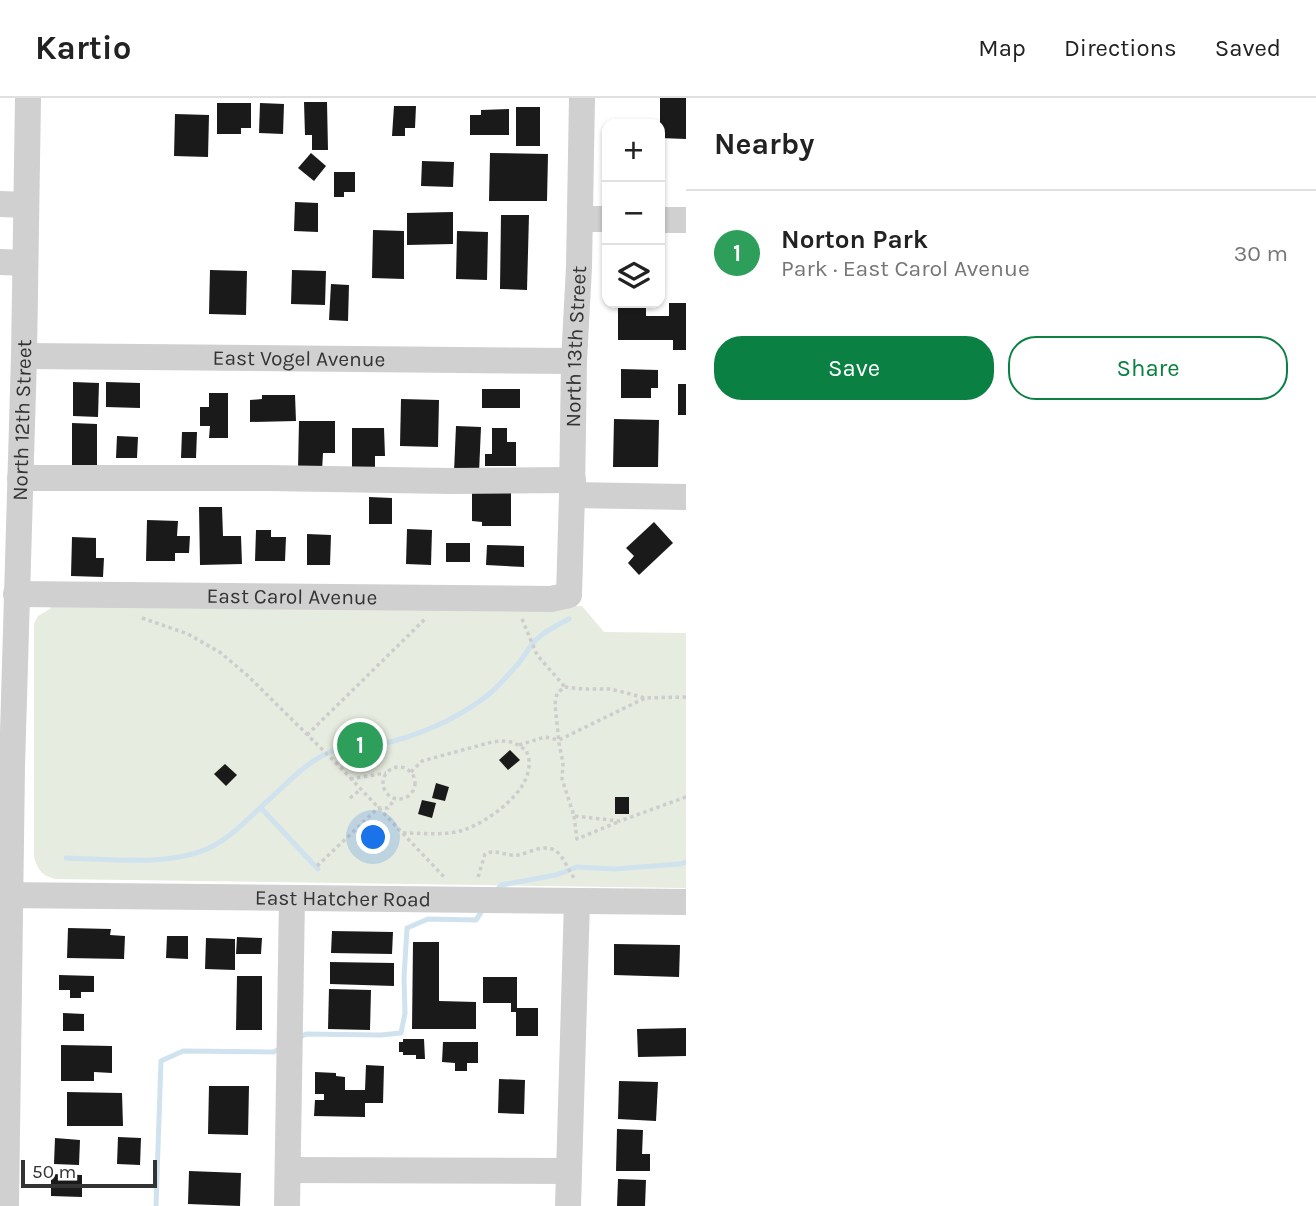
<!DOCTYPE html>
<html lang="en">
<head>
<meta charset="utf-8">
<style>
  body { margin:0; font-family:Karla,sans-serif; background:#f2f2f2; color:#222 }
  .controls { position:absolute; right:21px; top:21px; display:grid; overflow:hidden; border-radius:14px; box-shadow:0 2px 5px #0004 }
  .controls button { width:63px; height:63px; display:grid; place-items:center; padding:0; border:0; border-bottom:2px solid #e0e0e0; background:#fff; color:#222; font:35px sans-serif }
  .scale { position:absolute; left:21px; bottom:18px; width:136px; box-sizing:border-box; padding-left:7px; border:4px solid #333; border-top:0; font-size:19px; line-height:24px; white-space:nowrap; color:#333; -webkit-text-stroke:5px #fff; paint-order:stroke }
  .you { position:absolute; left:374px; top:740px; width:24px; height:24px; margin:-18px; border:5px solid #fff; border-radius:50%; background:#1a73e8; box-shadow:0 0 0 10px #1a73e833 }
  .badge { display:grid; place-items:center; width:46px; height:46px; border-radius:50%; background:#0b8043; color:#fff; font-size:23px; font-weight:700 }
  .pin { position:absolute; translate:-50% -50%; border:4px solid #fff; box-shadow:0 2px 7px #0006 }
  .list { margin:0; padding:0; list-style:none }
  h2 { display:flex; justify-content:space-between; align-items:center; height:91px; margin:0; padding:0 28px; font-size:30px }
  h2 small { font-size:23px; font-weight:400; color:#767676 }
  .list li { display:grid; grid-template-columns:46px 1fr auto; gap:21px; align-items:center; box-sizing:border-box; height:126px; padding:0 28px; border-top:2px solid #e0e0e0 }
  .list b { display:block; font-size:26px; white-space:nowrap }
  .list p { margin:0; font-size:23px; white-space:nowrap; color:#767676 }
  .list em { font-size:23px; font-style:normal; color:#767676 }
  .actions { display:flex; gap:14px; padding:21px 28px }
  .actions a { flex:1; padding:16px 0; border:2px solid #0b8043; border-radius:28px; text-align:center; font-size:24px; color:#0b8043 }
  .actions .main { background:#0b8043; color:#fff }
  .icon { flex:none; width:38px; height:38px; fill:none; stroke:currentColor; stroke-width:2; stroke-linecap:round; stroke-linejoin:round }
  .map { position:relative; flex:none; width:686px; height:1108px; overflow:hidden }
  header { display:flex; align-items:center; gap:42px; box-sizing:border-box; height:98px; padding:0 35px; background:#fff; border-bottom:2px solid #e0e0e0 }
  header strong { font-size:33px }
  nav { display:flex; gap:38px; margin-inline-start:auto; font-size:24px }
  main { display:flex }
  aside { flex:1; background:#fff }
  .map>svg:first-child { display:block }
</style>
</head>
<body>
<header>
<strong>Kartio</strong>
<nav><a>Map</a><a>Directions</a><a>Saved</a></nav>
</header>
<main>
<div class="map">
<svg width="686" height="1108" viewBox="0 0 686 1108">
  <rect width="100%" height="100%" fill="#fff"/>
  <path fill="#e6ecdf" d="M51,505L582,508L604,534L686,535V790L56,781C43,778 38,773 34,759V525L38,518L50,511Z"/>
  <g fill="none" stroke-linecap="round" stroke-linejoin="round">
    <g stroke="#cfe2ee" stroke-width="5">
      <path d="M261,710L318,771"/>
      <path d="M66,760C111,761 173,769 213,748C232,738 248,721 263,707C283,690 305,664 330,654C341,649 364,650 377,647C415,639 453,623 484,600C497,591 507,578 518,566C525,558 529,548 537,541C546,532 558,527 569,521"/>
      <path d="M496,793L501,787L556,777L577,769L614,771L680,766L686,764"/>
      <path d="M298,940L306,936L381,937L401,935L405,915L404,880L407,830L428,821L476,822L484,810"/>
      <path d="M156,1108L161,963L183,953L274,954L280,950"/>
    </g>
  </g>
  <g fill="#1a1a1a">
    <path d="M660,0H686V41L660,40Z"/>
    <path d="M304,4H327L328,52H312V37H305Z"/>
    <path d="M217,5H251V30H241V36H217Z"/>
    <path d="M260,5L284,6L283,36L259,35Z"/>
    <path d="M394,8H416L415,30H405V38H392Z"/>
    <rect x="516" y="9" width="24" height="39"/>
    <path d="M509,11V37H470V17H481V12Z"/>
    <path d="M175,16L209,17L208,59L174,58Z"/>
    <path d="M311,55L326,68L314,83L298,70Z"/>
    <path d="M490,55L548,56L547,103H489Z"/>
    <path d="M422,63L454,64L453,89L421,88Z"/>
    <path d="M334,74H355V94H344V99H334Z"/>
    <path d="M295,104L318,105V134L294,133Z"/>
    <path d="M453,114V146L407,147V115Z"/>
    <path d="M501,117H529L527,192L500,191Z"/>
    <path d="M373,132L404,133V181L372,180Z"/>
    <path d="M457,133L488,134L487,182L456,181Z"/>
    <path d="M210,172L247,173L246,217L209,216Z"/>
    <path d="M292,172L326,173L325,207L291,206Z"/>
    <path d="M331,186L349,187L348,223L329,222Z"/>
    <path d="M618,205H646V218H669V205H686V252H673V242H618Z"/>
    <path d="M621,271L658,272V290H651V300H621Z"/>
    <path d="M73,284L99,285L98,319L73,318Z"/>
    <path d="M106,284L140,285V310L106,309Z"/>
    <rect x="678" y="286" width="8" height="31"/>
    <rect x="482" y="291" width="38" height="19"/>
    <path d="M209,295H228V340H209L210,328H200V309H209Z"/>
    <path d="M262,297H295L296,323L250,324V302L262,301Z"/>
    <path d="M401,301L439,302L438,349L400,348Z"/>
    <path d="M614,321L659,322L658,369H613Z"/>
    <path d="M299,323H335V355H323L322,373L298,372Z"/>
    <path d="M72,325L97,326V373L72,372Z"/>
    <path d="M456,328L481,329L479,375L454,374Z"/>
    <path d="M352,330H384L385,358H375V372H352Z"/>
    <path d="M492,330H507V344H516V368H485V356H492Z"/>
    <path d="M182,334H197L196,360H181Z"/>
    <path d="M117,338L138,339L137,360H116Z"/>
    <path d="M472,394L511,395V428H482V424L472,423Z"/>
    <path d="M369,399L392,400V426H369Z"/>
    <path d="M199,409H222L223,438H241L242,466L200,467Z"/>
    <path d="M147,422L178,423L177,438H190L189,455H175V463H146Z"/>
    <path d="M654,424L673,445L639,477L628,465L634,458L626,450Z"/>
    <path d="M407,431L432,432L431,467L406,466Z"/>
    <path d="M256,432H271V439H286L285,463H255Z"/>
    <path d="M307,436L331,437L330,467H307Z"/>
    <path d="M72,439L96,440V460H104L103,479L71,478Z"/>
    <rect x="446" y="445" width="24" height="19"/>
    <path d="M487,447L524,448V469L486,467Z"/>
    <path d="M510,652L520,662L508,672L499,662Z"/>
    <path d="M225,666L237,677L226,688L214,676Z"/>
    <path d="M436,685L449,689L445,703L432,700Z"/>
    <rect x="615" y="699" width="14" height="17"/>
    <path d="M422,702L436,705L432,720L418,716Z"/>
    <path d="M68,830L111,831L110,837L125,838L124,861L67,860Z"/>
    <path d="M332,833L393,834L392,856L331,855Z"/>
    <path d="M167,838H188V861L166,860Z"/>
    <path d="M237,839L262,840L261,856H236Z"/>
    <path d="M206,840L235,841V872L205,871Z"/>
    <path d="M413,844H439V903L476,904V931H412Z"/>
    <path d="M614,846L680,847L679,879L614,877Z"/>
    <path d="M330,864L394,865V888L330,886Z"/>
    <path d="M59,877L94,878V894H81V900H70V892H59Z"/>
    <path d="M237,878H262V932H236Z"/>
    <path d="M483,879H517V910H538V938H516V914H511V905H483Z"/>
    <path d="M329,891L371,892L370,932L328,931Z"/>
    <path d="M63,915L84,916V933H63Z"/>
    <path d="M686,930V958L638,959L637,931Z"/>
    <path d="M403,941H424L425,961H416V957H403V954H399V944H403Z"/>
    <path d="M443,944H478V965H467V973H455V965L442,964Z"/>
    <path d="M61,947L112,948V975L94,974V983H61Z"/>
    <path d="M366,967L384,968L383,1005H365V1019L314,1018L315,1002H324V996H315V974L336,975V978L345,979V992H365Z"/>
    <path d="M499,981L525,982L524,1016L498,1015Z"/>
    <path d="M619,983L658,984L656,1023L618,1021Z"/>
    <path d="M209,988H249L248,1037L208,1036Z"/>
    <path d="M67,994L122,995L123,1028H67Z"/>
    <path d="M617,1031L643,1032L642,1056H650V1073H616Z"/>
    <path d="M118,1039L141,1040L140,1067L117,1066Z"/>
    <path d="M55,1040L80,1042L79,1067L54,1066Z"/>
    <path d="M189,1073L241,1075L240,1108L188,1106Z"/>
    <path d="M51,1076L82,1077V1099L51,1098Z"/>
    <path d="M618,1081L646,1082L645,1108H617Z"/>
  </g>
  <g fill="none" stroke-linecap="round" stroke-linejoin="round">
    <g stroke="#cdcdcd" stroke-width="3.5" stroke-dasharray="3.5 3.5" stroke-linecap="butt">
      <path d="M142,520L188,536L221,555L247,577L340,669L445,780"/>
      <path d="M522,521L537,557L565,589"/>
      <path d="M686,599L645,600L611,591H583L565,589L557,595L555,606L559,645L563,665L562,681L574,718L620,723L686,699"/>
      <path d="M307,637L425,521"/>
      <path d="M519,647L545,639L559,642L645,600"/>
      <circle cx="399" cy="685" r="16"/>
      <path d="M350,681L386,675"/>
      <path d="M350,700L360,692"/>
      <path d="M574,718L577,741L618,724"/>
      <path d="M403,735C423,735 444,738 464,732C489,723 532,693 529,663C529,659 527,655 526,652L513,644L501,643L492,644L422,663L411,674"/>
      <path d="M317,768L378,710H388L395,701"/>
      <path d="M478,779L485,756C496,750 506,759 518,757C529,755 545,745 556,753C565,760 568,773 575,781"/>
    </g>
    <g stroke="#d0d0d0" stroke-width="26">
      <path d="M0,106L26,107"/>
      <path d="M580,121H607"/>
      <path d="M660,122H686"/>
      <path d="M0,164L25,165"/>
      <path id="s1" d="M24,258L574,263"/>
      <path d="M20,380H267L450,383L573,382"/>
      <path d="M572,397L686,399"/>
      <path id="s2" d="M16,496L551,501L569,497L572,397L574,263L579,169L582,0"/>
      <path id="s3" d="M0,797L686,804"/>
      <path d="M288,1072L569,1073"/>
      <path id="s4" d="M6,1108L12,669L24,258L28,0"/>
      <path d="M287,1108L292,800"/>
      <path d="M568,1108L577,803"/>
    </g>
  </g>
  <g text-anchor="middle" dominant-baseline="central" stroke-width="7" stroke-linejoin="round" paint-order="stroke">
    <g font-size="21" fill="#333" stroke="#fff">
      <text stroke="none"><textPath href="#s2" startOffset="802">North 13th Street</textPath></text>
      <text stroke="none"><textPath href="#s1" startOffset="275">East Vogel Avenue</textPath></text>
      <text stroke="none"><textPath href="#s4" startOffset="786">North 12th Street</textPath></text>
      <text stroke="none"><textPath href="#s2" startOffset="276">East Carol Avenue</textPath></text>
      <text stroke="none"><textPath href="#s3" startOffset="343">East Hatcher Road</textPath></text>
    </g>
  </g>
</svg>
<div class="controls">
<button>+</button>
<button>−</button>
<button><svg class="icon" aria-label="layers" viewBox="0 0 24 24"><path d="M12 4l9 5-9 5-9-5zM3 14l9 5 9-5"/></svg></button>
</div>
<div class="scale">50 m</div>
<div class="you"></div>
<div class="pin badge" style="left:360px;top:647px;background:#2e9e5b">1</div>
</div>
<aside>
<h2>Nearby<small></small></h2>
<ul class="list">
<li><span class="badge" style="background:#2e9e5b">1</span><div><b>Norton Park</b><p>Park · East Carol Avenue</p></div><em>30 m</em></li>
</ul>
<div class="actions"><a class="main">Save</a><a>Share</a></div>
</aside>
</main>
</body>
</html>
